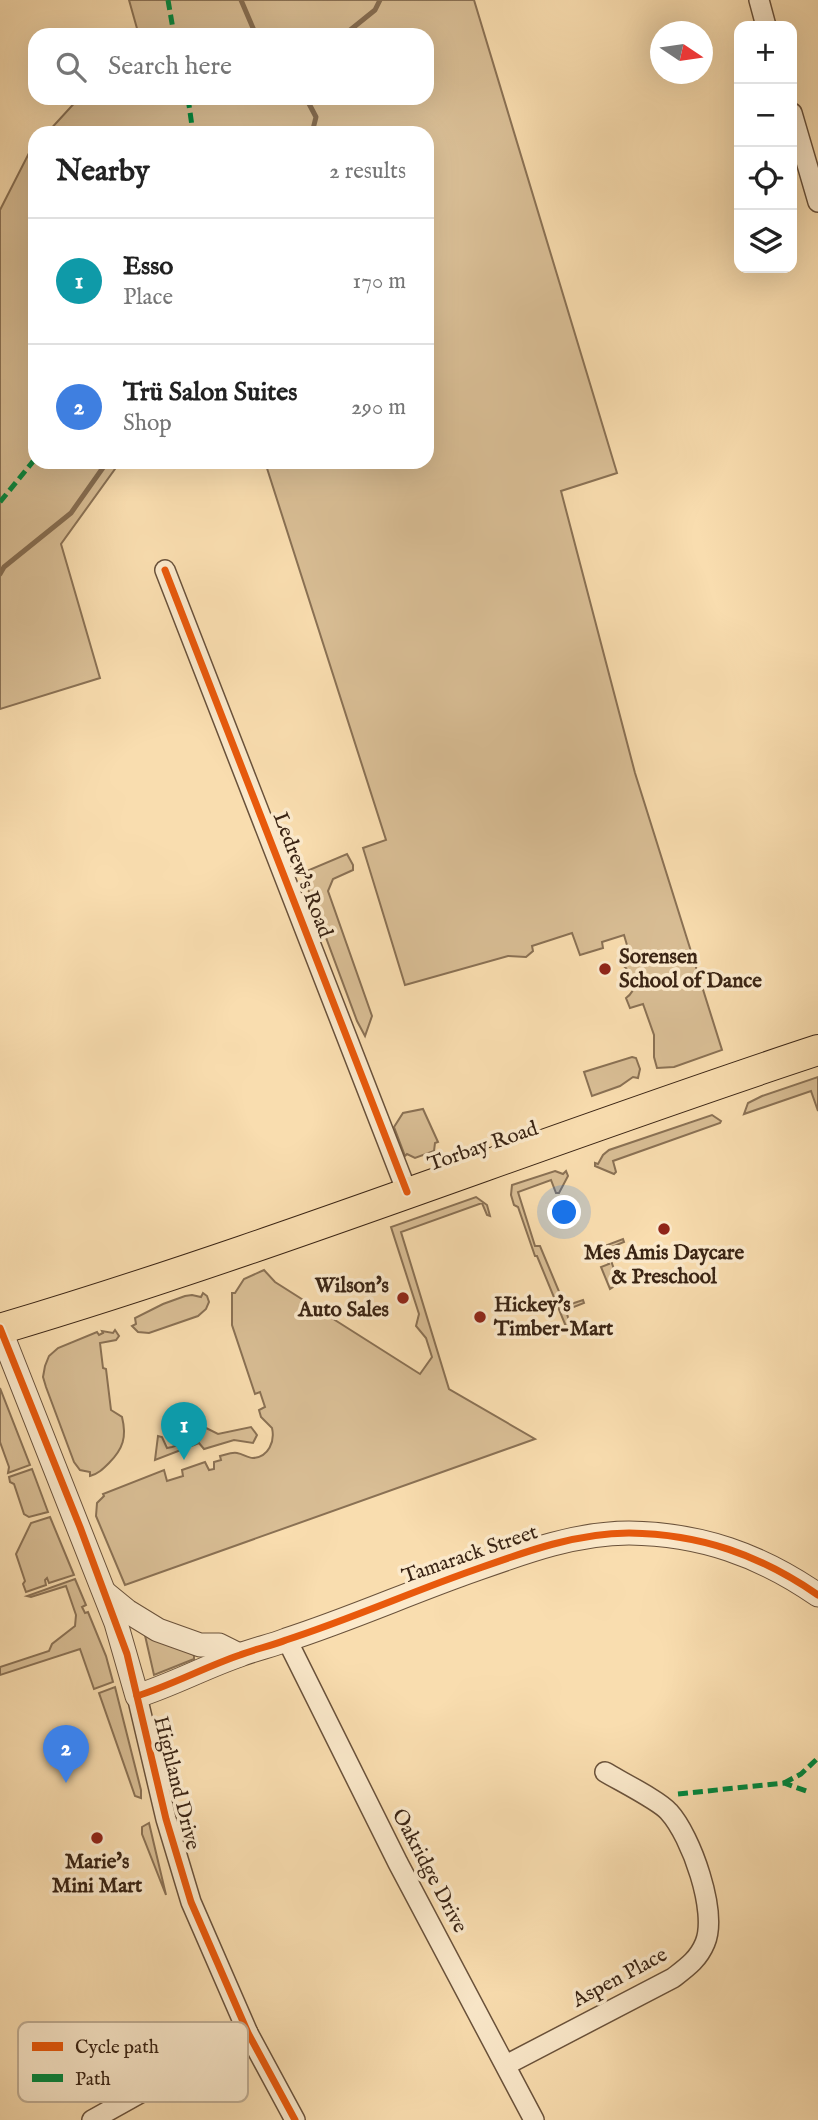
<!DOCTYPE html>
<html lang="en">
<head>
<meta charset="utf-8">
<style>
  body { margin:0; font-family:"IM FELL English",serif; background:#f6f6f6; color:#222 }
  .controls { position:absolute; right:21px; top:21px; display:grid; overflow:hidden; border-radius:14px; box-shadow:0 7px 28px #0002 }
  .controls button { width:63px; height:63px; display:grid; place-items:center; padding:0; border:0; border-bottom:2px solid #e0e0e0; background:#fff; color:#222; font:35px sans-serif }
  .compass { position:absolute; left:650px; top:21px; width:63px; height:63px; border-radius:50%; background:#fff; box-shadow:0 7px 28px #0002; rotate:103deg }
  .you { position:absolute; left:565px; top:1213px; width:24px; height:24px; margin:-18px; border:5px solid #fff; border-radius:50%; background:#1a73e8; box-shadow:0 0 0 10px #1a73e833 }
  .badge { display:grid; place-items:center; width:46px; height:46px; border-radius:50%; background:#111827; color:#fff; font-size:23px; font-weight:700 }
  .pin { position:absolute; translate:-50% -58px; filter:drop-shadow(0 2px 4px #0008) }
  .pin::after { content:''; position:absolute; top:37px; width:24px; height:21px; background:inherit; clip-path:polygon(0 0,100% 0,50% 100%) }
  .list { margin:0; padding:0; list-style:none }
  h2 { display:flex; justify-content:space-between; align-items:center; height:91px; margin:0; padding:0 28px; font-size:30px }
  h2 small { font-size:23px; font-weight:400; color:#767676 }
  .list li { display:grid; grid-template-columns:46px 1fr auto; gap:21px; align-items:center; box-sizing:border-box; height:126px; padding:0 28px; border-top:2px solid #e0e0e0 }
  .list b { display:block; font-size:26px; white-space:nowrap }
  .list p { margin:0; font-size:23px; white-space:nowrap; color:#767676 }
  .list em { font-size:23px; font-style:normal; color:#767676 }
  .icon { flex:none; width:38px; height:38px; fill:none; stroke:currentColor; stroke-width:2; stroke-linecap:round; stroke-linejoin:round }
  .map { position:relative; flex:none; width:818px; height:2120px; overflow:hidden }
  .search { position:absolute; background:#fff; box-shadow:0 7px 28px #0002; left:28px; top:28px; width:406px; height:77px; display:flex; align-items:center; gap:18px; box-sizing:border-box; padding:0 24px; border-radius:21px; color:#767676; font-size:26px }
  .panel { position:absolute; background:#fff; box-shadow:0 7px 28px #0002; left:28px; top:126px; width:406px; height:343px; border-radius:21px }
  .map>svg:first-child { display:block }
</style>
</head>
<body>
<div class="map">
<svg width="818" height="2120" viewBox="0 0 818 2120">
  <rect width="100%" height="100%" fill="#f9ddaf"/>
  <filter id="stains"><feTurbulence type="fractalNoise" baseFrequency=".00286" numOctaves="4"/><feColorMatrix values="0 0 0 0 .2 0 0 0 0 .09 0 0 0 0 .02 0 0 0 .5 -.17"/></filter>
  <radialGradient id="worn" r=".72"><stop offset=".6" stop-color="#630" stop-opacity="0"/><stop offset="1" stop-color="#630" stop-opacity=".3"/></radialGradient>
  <g fill="#d9be95" stroke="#8a7154" stroke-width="2">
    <path d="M129,0H474L617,473L561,491L635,773L722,1050L674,1067L657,1068L654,1057V1035L643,1004L630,1008L626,998C640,988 633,975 623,965L632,962L624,935L602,942L603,948L580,955L572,933L532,946L533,951L526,957L508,956L405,985L363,848L386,840L265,462H427V133H47L79,98H427V35H136L138,32Z"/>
    <path d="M35,146V462H120L61,544L100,678L0,709V210L29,153Z"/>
    <path d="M347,854L353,865V870L333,879L328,891L372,1016L365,1036L357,1021L302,873Z"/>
    <path d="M632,1057L636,1058L640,1069L638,1078L633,1077L620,1086L592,1096L584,1072Z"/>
    <path d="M818,1077V1111L811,1091L744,1114L748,1103L762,1096Z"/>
    <path d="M423,1109L438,1142L435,1143L434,1151L415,1158L407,1154L405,1156L394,1127L403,1113Z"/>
    <path d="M712,1115L721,1121L720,1123L613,1161L616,1172L614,1174L595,1166V1163L598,1164L603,1155L609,1150Z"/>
    <path d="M555,1171L563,1174L566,1171L568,1176L559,1193H556L551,1180L518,1192L535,1246H540L565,1306L583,1300L584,1303L566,1310L573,1336L567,1329L537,1256H535L518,1207L514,1205L511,1195L512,1185Z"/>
    <path d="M476,1197L487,1205L490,1216L487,1215L482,1203L401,1232L449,1389L535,1439L125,1585L96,1516L97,1503L104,1496L103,1494L164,1470L167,1481L183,1476L182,1470L205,1462L209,1470L214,1469V1462L221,1460L220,1456C225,1455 231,1452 237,1453C243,1454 248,1458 253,1458C269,1457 275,1441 272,1428L261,1417L259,1410L265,1407L260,1392L255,1394L232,1325V1293H235L244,1279L264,1270L275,1282L420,1374L432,1357L426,1338L416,1326L419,1314L391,1227Z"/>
    <path d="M623,1239L624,1242L607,1249L616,1275L611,1276L613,1287L610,1289L601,1267L609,1264L603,1250L595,1252L594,1250Z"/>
    <path d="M203,1293L207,1296L209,1302L206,1309L198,1316L149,1333L138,1332L132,1326L136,1324L135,1318L163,1304L185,1296L192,1295L201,1297Z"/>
    <path d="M115,1330L119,1336L116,1340L100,1343L103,1368L106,1369L111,1410L122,1417C127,1437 123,1449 109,1463C103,1469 98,1474 90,1476V1472L80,1470L74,1462L46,1387L43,1377L45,1366L49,1356L58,1348L97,1332L99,1335L103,1333L102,1331L113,1333Z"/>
    <path d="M0,1388L30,1465L8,1473L9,1467L0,1442Z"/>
    <path d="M198,1424L218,1434L251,1427L257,1435L253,1443L234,1440L204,1449L199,1443L155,1460L158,1436L162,1437L167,1448L172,1447L201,1437Z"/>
    <path d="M32,1469L48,1512L29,1517L24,1514L14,1484L10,1482L9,1477Z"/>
    <path d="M50,1517L74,1575L49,1583L47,1578L45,1580L46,1585L26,1592L23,1584L25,1581L16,1554L31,1523Z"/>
    <path d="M75,1579L86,1605L82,1607L85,1613L88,1612L106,1656L113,1682L94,1689L80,1649L0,1675V1667L49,1651L52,1644L75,1626L76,1615L66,1586L31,1597L27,1596Z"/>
    <path d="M144,1631L194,1655V1659L154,1675Z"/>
    <path d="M115,1687L141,1790V1798L135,1796L99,1693Z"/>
    <path d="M149,1823L166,1895L142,1834V1827Z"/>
  </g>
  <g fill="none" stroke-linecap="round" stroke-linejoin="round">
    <g stroke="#866d51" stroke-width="5">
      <path d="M241,0L256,35"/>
      <path d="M344,35L375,10L380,0"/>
      <path d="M306,98L316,117L312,133"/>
      <path d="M0,574L4,567L71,513L107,462"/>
    </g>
    <g stroke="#6a523b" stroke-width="22">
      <g id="minor">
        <path d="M759,0L766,26"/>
        <path d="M792,113L818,202"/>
        <path d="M165,570L407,1192"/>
        <path d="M287,1640L398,1863L534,2120"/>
        <path d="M137,1696L166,1819L191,1902L248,2033L295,2120"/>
        <path d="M506,2065L673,1978C686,1968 698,1960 705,1943C718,1912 691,1836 669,1812C660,1801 620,1781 605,1772"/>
        <path d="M92,2120L248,2033"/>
      </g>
    </g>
    <g stroke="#6a523b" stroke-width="25">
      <g id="tertiary">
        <path d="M0,1329L116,1623L137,1696C172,1685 205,1667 240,1655C255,1649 271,1646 286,1640C345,1621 402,1596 460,1575C514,1556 571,1533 629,1533C701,1534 760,1555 818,1595"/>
        <path d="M105,1593L127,1611L158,1630L200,1645H219L239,1655"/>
      </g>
    </g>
    <g stroke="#3a2414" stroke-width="32">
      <path id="primary" d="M0,1329C276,1247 544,1140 818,1050"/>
    </g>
    <use href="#minor" stroke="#fbe9cb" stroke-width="19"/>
    <use href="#tertiary" stroke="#fbe9cb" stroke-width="23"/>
    <use href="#primary" stroke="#f9ddaf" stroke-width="30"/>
    <g stroke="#00873e" stroke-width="5" stroke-dasharray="10 5" stroke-linecap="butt">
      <path d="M168,0L174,35"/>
      <path d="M188,98L193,133"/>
      <path d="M0,502L35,459"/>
      <path d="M784,1783L801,1774L818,1758"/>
      <path d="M678,1794L784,1783L809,1792"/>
    </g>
    <g stroke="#fbe9cb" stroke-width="11">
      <g id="cycleway">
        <path d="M165,570L407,1192"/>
        <path d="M0,1328L80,1527L127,1654L166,1819L191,1902L248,2033L295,2120"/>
        <path d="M137,1696C172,1685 205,1667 240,1655C255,1649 271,1646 286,1640C345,1621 402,1596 460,1575C514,1556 571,1533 629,1533C701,1534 760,1555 818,1595"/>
      </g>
    </g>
    <use href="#cycleway" stroke="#e8590c" stroke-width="7"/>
  </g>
  <g fill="#8f2418" stroke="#fbe9cb" stroke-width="2.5">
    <circle cx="605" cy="969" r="7"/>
    <circle cx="664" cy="1229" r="7"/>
    <circle cx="403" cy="1298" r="7"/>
    <circle cx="480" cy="1317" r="7"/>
    <circle cx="97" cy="1838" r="7"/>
  </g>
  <g text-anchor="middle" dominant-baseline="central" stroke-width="7" stroke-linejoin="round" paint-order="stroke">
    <g font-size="21" fill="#3a2414" stroke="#fbe9cb">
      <text transform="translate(302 875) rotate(69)">Ledrew's Road</text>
      <text transform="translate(483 1147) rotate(-19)">Torbay Road</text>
      <text transform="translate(470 1555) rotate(-19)">Tamarack Street</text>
      <text transform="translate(176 1783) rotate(76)">Highland Drive</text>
      <text transform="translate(429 1871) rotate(62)">Oakridge Drive</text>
      <text transform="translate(620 1978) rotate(-28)">Aspen Place</text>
    </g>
    <g font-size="21" font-weight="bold" fill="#3a2414" stroke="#fbe9cb" text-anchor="start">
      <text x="619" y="957">Sorensen<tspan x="619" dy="24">School of Dance</tspan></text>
      <text x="664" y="1253" text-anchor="middle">Mes Amis Daycare<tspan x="664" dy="24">&amp; Preschool</tspan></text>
      <text x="389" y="1286" text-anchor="end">Wilson's<tspan x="389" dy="24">Auto Sales</tspan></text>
      <text x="494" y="1305">Hickey's<tspan x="494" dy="24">Timber-Mart</tspan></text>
      <text x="97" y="1862" text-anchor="middle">Marie's<tspan x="97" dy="24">Mini Mart</tspan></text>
    </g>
  </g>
  <rect x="18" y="2022" width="230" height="80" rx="10" fill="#fbe9cb" stroke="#c1ae94" stroke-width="2"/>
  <rect x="32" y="2042" width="31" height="9" fill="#e8590c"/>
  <rect x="32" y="2074" width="31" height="8" fill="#00873e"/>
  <g font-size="19" fill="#3a2414">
    <text x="75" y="2053">Cycle path</text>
    <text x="75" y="2085">Path</text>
  </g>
  <rect width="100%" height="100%" filter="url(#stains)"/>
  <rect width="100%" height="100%" fill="url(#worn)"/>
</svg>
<div class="controls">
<button>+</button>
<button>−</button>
<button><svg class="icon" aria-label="locate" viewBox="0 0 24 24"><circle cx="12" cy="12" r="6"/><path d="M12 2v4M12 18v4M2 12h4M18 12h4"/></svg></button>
<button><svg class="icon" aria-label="layers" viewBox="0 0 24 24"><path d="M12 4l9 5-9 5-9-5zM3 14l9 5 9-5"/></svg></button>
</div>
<svg class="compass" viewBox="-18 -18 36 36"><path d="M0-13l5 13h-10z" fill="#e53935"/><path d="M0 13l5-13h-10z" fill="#767676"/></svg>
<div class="you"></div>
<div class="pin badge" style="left:184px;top:1460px;background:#0f9aa8">1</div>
<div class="pin badge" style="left:66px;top:1783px;background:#3f7fe0">2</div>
<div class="search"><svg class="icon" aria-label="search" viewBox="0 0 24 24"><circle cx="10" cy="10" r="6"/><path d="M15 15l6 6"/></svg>Search here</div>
<section class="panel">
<h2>Nearby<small>2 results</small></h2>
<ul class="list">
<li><span class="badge" style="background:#0f9aa8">1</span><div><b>Esso</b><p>Place</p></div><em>170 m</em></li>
<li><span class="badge" style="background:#3f7fe0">2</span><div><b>Trü Salon Suites</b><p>Shop</p></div><em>290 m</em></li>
</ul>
</section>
</div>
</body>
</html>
